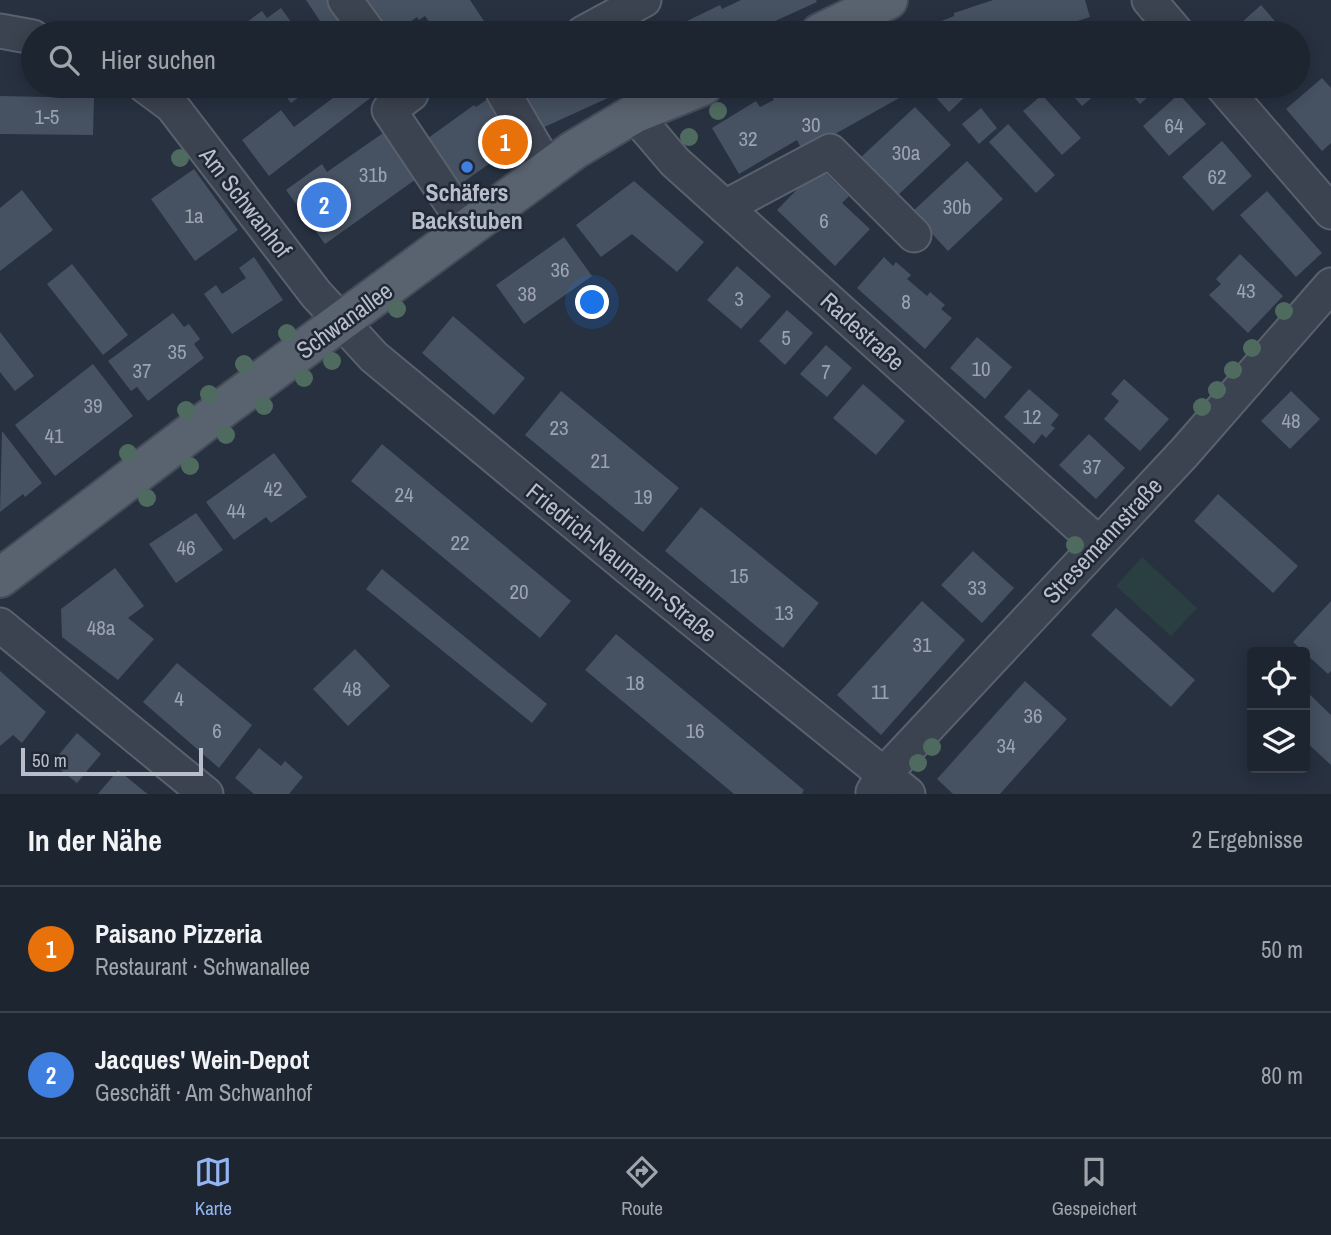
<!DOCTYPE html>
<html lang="de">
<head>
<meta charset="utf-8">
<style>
  body { margin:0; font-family:"Archivo Narrow",sans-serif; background:#2a313c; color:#f1f3f6 }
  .controls { position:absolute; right:21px; bottom:21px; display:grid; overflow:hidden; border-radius:7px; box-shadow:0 4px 18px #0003 }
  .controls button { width:63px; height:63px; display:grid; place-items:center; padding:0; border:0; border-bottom:2px solid #3b424c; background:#1d2530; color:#f1f3f6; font:35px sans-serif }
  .scale { position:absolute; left:21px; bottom:18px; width:182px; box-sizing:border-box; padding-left:7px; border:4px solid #b8beca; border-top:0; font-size:19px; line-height:24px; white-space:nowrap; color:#b8beca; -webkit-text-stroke:5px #202835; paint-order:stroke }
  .you { position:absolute; left:593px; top:303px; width:24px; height:24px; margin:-18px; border:5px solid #fff; border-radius:50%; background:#1a73e8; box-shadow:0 0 0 10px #1a73e833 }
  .badge { display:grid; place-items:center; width:46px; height:46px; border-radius:50%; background:#94b5f3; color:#fff; font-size:23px; font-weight:700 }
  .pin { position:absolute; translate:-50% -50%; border:4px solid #fff; box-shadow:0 2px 7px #0006 }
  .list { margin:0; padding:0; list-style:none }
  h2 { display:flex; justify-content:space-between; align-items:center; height:91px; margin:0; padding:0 28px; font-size:30px }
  h2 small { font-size:23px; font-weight:400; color:#a0a5ab }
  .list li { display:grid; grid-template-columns:46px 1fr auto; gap:21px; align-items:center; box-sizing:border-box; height:126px; padding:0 28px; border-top:2px solid #3b424c }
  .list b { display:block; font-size:26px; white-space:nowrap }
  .list p { margin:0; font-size:23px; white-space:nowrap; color:#a0a5ab }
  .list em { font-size:23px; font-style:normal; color:#a0a5ab }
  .icon { flex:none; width:38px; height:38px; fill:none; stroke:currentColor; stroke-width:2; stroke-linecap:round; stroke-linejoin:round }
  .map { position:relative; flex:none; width:1331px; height:794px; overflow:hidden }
  .search { position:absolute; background:#1d2530; box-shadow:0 4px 18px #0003; left:21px; right:21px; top:21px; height:77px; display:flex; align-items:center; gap:18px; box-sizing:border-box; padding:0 24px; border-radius:38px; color:#a0a5ab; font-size:26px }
  .sheet { height:343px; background:#1d2530 }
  nav { display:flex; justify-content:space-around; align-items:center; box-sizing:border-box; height:98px; border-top:2px solid #3b424c; background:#1d2530; font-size:19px; color:#a0a5ab }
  nav a { display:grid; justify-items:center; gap:4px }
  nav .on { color:#94b5f3 }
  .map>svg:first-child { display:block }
</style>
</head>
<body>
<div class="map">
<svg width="1331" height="794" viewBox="0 0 1331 794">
  <rect width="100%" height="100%" fill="#273140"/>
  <path fill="#2a3f42" d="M1142,557L1197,608L1171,636L1116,586Z"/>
  <g fill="#465161">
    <path d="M306,0H329L353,33H328Z"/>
    <path d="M364,0H470L492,33H437L425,16L419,20L417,17L400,29L396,22L384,30Z"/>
    <path d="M741,0H816L817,2L749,33H677L690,27L687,21L720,5L722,9Z"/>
    <path d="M993,0H1085L1090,17L1040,33H943L939,22L954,16V13Z"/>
    <path d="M1261,5L1285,33H1230Z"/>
    <path d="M281,8L299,33H240L237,29L262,11L267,18Z"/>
    <path d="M1117,23L1126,33H1106Z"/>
    <path d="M1322,78L1331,88V143L1322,151L1286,109Z"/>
    <path d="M278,86H314L291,103Z"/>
    <path d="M349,86H386L269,176L242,140L281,110L294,127Z"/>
    <path d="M541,86H634L538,130L522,94Z"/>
    <path d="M785,86H903L908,93L803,152L797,140L739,174L712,128L756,101L760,107L774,100L770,94Z"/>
    <path d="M926,86H959L967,95L949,112Z"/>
    <path d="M1064,86H1098L1101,90L1082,106Z"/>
    <path d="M1124,86H1160L1140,104Z"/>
    <path d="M1179,94L1206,124L1169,156L1143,126Z"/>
    <path d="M1042,95L1081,138L1062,155L1023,111Z"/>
    <path d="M0,96L94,98L93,135L0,134Z"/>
    <path d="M492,96L504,113L498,117L517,144L455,188L424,141L474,105L476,107Z"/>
    <path d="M915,107L951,145L896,197L860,158Z"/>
    <path d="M981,108L997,128L979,144L962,124Z"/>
    <path d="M1008,124L1055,175L1036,193L989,142Z"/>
    <path d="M386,131L419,177L325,244L286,190L322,164L327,172Z"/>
    <path d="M1222,141L1252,176L1213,211L1182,177Z"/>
    <path d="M967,161L1003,199L948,251L912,212Z"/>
    <path d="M819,167L849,196L842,203L870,229L835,266L777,210Z"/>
    <path d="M194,169L238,230L195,261L151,199Z"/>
    <path d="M634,181L704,242L677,272L632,234L601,257L576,225Z"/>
    <path d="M22,190L53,230L0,271V208Z"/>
    <path d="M1267,191L1322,253L1296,277L1240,215Z"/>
    <path d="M564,237L592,276L524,324L496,285Z"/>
    <path d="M1240,254L1283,296L1248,333L1209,295L1221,284L1216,279Z"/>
    <path d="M254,257L283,300L232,334L204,294L216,285L222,294L246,278L239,268Z"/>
    <path d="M884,257L893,266L896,262L911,275L907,279L927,296L930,292L945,305L941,309L952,318L925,349L857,288Z"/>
    <path d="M72,264L128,335L103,355L47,284Z"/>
    <path d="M737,266L771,296L741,329L707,300Z"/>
    <path d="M787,310L813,333L785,365L759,341Z"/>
    <path d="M173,313L184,327L189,324L200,339L194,344L204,358L148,401L137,387L131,391L108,361Z"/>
    <path d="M453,316L525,378L494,415L422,353Z"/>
    <path d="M0,332L34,376L15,391L0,372Z"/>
    <path d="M977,337L1012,367L985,399L950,368Z"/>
    <path d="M826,345L852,368L827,397L800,374Z"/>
    <path d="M93,364L133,416L55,476L15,425Z"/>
    <path d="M1124,379L1169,419L1140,451L1104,419L1119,401L1111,394Z"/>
    <path d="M863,384L905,421L876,455L833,418Z"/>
    <path d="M1029,389L1059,415L1051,425L1055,428L1046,438L1042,434L1034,444L1004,417Z"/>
    <path d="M561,391L679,488L643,532L525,435Z"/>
    <path d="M1291,391L1320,419L1290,449L1261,421Z"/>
    <path d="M2,431L42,483L25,497L23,494L0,512Z"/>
    <path d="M1089,434L1125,468L1096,499L1059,465Z"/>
    <path d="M382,444L571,601L540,638L351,481Z"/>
    <path d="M274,453L307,497L271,523L266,517L234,540L206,502Z"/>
    <path d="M1218,494L1298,566L1273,593L1194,521Z"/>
    <path d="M701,507L819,603L783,648L665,551Z"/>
    <path d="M196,513L223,550L176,583L149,544Z"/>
    <path d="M973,551L1014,588L982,623L941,585Z"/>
    <path d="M115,568L144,606L128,618L154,639L118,680L62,637L61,609Z"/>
    <path d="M382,569L547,704L532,723L366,589Z"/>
    <path d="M922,601L965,640L881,735L837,695Z"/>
    <path d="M1331,601V671L1328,674L1293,642Z"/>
    <path d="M1116,608L1195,680L1171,707L1091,635Z"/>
    <path d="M616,634L804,790L802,794H734L585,670Z"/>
    <path d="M355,649L390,686L348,726L313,689Z"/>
    <path d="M177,663L252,725L219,768L143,702Z"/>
    <path d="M0,671L46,712L22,743L13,735L0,746Z"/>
    <path d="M1025,681L1067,719L1000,794H953L937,779Z"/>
    <path d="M1305,690L1331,715V765L1305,741Z"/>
    <path d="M77,733L101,754L77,783L52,763Z"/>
    <path d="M259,748L281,766L285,761L303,777L289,794H254L235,778Z"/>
    <path d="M118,770L145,792L148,794H98Z"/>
  </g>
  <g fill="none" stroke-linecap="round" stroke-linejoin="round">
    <g stroke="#59616d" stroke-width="37">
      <g id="minor">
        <path d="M345,0L369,33"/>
        <path d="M1149,0L1177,33"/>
        <path d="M0,31L33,37"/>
        <path d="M583,33L644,0"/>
        <path d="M145,86L172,106L316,294L374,357L630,569L908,794"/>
        <path d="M406,86L411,94L389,110L468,228"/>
        <path d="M506,86L503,92L548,169"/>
        <path d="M1222,86L1331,212"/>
        <path d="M634,114L675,162L1098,543"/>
        <path d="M725,207L830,151L914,235"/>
        <path d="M0,625L206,794"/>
        <path d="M873,792L884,774L1184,453L1331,285"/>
      </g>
    </g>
    <g stroke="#454c59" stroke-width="42">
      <g id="major">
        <path d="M820,33L888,0"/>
        <path d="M0,578L226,406L574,150L634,114L703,86"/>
      </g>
    </g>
    <use href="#minor" stroke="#3b4350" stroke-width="33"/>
    <use href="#major" stroke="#59626f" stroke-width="38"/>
  </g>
  <g fill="#4f6b60">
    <circle cx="718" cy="111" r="9"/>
    <circle cx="689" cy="137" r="9"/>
    <circle cx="180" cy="158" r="9"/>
    <circle cx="397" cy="309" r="9"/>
    <circle cx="1284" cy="311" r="9"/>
    <circle cx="287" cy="333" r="9"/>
    <circle cx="1252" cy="348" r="9"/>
    <circle cx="332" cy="361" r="9"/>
    <circle cx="244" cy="364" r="9"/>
    <circle cx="1233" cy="370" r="9"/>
    <circle cx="304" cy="378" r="9"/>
    <circle cx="1217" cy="390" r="9"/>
    <circle cx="209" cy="394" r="9"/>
    <circle cx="264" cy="406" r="9"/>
    <circle cx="1202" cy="407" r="9"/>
    <circle cx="186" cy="410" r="9"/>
    <circle cx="226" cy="435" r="9"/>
    <circle cx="128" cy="453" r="9"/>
    <circle cx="190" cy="466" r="9"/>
    <circle cx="147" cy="498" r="9"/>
    <circle cx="1075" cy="545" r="9"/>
    <circle cx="932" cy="747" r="9"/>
    <circle cx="918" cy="763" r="9"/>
  </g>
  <circle fill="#3f7fe0" stroke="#202835" stroke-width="2.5" cx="467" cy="167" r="7"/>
  <g text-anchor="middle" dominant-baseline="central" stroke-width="5" stroke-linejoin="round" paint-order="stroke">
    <g font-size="21" fill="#9ca3b0">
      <text x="47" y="116">1-5</text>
      <text x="811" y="124">30</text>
      <text x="1174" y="125">64</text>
      <text x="748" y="138">32</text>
      <text x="906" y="152">30a</text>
      <text x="373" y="174">31b</text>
      <text x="1217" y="176">62</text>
      <text x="957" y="206">30b</text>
      <text x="194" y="215">1a</text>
      <text x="824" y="220">6</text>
      <text x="560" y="269">36</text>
      <text x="1246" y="290">43</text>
      <text x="527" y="293">38</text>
      <text x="739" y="298">3</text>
      <text x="906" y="301">8</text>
      <text x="786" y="337">5</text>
      <text x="177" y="351">35</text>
      <text x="981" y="368">10</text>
      <text x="142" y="370">37</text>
      <text x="826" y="371">7</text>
      <text x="93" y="405">39</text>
      <text x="1032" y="416">12</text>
      <text x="1291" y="420">48</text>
      <text x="559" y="427">23</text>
      <text x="54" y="435">41</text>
      <text x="600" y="460">21</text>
      <text x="1092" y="466">37</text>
      <text x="273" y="488">42</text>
      <text x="404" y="494">24</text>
      <text x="643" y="496">19</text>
      <text x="236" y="510">44</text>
      <text x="460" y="542">22</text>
      <text x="186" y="547">46</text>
      <text x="739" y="575">15</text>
      <text x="977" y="587">33</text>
      <text x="519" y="591">20</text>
      <text x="784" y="612">13</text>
      <text x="101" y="627">48a</text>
      <text x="922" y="644">31</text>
      <text x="635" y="682">18</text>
      <text x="352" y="688">48</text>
      <text x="880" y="691">11</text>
      <text x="179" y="698">4</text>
      <text x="1033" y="715">36</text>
      <text x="217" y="730">6</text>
      <text x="695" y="730">16</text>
      <text x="1006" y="745">34</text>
    </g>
    <g font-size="24" font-weight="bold" fill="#b8beca" stroke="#202835">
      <text x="467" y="192">Schäfers<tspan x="467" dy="28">Backstuben</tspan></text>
    </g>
    <g font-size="24" fill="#b8beca" stroke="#202835">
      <text transform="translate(246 202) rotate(52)">Am Schwanhof</text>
      <text transform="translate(344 320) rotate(-36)">Schwanallee</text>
      <text transform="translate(863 331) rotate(42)">Radestraße</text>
      <text transform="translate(1102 540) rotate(-47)">Stresemannstraße</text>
      <text transform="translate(622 562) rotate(39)">Friedrich-Naumann-Straße</text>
    </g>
  </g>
</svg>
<div class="controls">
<button><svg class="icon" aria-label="locate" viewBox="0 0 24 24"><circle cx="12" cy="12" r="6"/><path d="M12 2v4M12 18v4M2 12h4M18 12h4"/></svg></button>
<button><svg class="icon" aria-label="layers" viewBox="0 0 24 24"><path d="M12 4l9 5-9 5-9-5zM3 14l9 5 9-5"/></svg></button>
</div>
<div class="scale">50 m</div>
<div class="you"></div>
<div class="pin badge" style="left:505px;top:142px;background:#e8710a">1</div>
<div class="pin badge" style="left:324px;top:205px;background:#3f7fe0">2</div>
<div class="search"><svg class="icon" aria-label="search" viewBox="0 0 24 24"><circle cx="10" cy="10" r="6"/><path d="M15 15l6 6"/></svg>Hier suchen</div>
</div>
<section class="sheet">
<h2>In der Nähe<small>2 Ergebnisse</small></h2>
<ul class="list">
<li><span class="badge" style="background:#e8710a">1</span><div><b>Paisano Pizzeria</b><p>Restaurant · Schwanallee</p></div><em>50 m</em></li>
<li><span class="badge" style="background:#3f7fe0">2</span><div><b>Jacques' Wein-Depot</b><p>Geschäft · Am Schwanhof</p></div><em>80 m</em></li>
</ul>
</section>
<nav>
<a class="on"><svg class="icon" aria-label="map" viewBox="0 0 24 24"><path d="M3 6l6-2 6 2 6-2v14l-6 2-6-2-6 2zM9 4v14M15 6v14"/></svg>Karte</a>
<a><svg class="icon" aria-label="directions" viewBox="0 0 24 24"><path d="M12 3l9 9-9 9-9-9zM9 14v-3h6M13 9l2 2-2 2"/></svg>Route</a>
<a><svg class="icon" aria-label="saved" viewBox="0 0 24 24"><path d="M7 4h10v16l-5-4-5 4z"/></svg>Gespeichert</a>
</nav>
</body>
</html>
